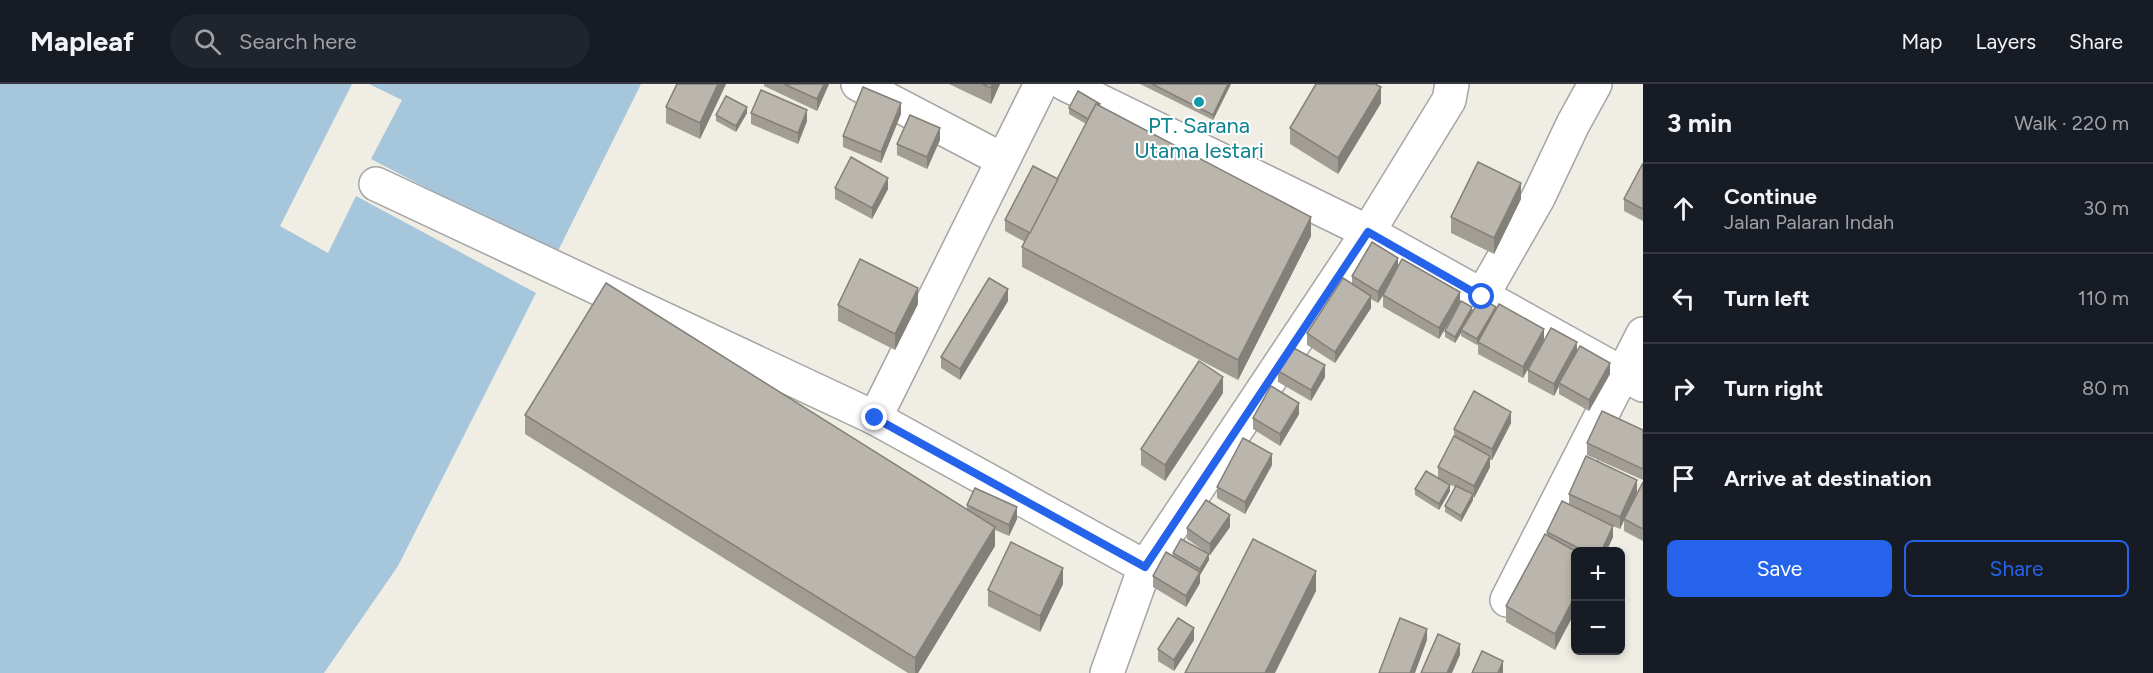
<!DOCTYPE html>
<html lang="en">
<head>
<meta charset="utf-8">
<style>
  body { margin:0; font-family:Figtree,sans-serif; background:#20242c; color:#f1f3f6 }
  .controls { position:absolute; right:18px; bottom:18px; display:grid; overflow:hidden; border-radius:9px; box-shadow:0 3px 9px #0003 }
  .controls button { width:54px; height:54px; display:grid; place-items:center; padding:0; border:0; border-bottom:2px solid #363941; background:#171b24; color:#f1f3f6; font:30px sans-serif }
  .stop { position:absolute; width:18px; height:18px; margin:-14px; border:4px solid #2563eb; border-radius:50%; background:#fff }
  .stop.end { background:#2563eb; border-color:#fff; box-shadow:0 2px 6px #0008 }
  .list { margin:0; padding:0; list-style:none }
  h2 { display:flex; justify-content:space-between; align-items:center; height:78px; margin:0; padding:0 24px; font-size:26px }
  h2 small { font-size:20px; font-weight:400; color:#9ea1a6 }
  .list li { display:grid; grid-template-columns:39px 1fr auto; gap:18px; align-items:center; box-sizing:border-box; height:90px; padding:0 24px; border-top:2px solid #363941 }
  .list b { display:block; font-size:22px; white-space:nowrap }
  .list p { margin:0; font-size:20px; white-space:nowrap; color:#9ea1a6 }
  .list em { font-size:20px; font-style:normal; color:#9ea1a6 }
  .actions { display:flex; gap:12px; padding:18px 24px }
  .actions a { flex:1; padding:14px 0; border:2px solid #2563eb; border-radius:9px; text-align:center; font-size:21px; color:#2563eb }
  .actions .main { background:#2563eb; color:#fff }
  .icon { flex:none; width:33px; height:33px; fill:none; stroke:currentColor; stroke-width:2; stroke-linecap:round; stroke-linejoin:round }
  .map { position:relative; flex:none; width:1643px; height:589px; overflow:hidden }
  header { display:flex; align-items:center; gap:36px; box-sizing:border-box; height:84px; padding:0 30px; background:#171b24; border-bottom:2px solid #363941 }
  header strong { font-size:28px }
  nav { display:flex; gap:33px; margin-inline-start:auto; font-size:21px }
  .search { width:420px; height:54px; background:#20242c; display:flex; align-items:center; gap:15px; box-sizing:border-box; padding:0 21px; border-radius:33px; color:#9ea1a6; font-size:22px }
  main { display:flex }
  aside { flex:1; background:#171b24 }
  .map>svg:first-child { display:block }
</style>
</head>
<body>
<header>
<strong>Mapleaf</strong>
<div class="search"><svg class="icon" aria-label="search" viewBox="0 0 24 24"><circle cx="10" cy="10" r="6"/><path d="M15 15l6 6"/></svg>Search here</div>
<nav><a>Map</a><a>Layers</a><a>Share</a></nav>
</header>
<main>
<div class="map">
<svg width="1643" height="589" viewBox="0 0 1643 589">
  <rect width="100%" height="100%" fill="#efede4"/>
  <g fill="#a5c6db">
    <path d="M0,0H352L280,142L328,169L356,112L536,209L398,482L324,589H0Z"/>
    <path d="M369,0H641L556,171L371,75L402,16Z"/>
  </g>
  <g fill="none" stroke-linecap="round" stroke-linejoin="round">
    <g stroke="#a5a5a5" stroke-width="36">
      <g id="minor">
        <path d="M858,0L1003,76"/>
        <path d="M1041,0L875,334L1145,483L1368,148L1449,16L1452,0"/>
        <path d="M1065,0L1368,148L1643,301"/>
        <path d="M376,100L875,334"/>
        <path d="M1482,212L1538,114L1573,40L1595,0"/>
        <path d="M1507,516L1643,250"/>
        <path d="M1107,589L1145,483"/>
      </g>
    </g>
    <use href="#minor" stroke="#fff" stroke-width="33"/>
  </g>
  <g fill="#a19d95">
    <path d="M677,0H726L700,55L666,39V23Z"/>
    <path d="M764,0H829L817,27L764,2Z"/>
    <path d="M949,0H1000L991,20Z"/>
    <path d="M1140,0H1231L1213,36Z"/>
    <path d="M1381,19L1338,90L1290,60V44Z"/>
    <path d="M1100,22L1311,152L1238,296L1022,183V163L1025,158L1005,147V136L1058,95L1086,40L1069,30V24Z"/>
    <path d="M747,29L736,48L716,37V31Z"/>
    <path d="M751,29L807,37L798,60L751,40Z"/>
    <path d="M901,30L881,79L843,63V52Z"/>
    <path d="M940,56L927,85L897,71V60Z"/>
    <path d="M1643,79V137L1624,127V115Z"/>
    <path d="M835,104L888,105L872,135L835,115Z"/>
    <path d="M1521,115L1494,170L1451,149V133Z"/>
    <path d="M1398,183L1460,219L1439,255L1383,223V212L1378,219L1371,215V224L1335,279L1307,261V249L1352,199V192Z"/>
    <path d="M1008,217L960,296L941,284V273Z"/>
    <path d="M918,220L895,266L838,237V221Z"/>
    <path d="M1496,225L1544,245L1523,294L1478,270V259L1477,261L1461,252V249L1455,259L1445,253V247L1472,228Z"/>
    <path d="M1577,266L1610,290L1589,327L1559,310V302L1554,312L1528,298V286Z"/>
    <path d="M1278,287L1325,293L1311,317L1278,298Z"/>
    <path d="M1223,309L1165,397L1141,381V365Z"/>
    <path d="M1299,330L1280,362L1253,345V334Z"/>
    <path d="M525,331L967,425V421L1017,435L1009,452L995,446V462L918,589H908L525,350Z"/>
    <path d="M1511,339L1492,376H1490V383L1474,414L1473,413V416L1461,438L1445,428V422L1455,403L1446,398L1450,407L1439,426L1415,411V405L1438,393V383L1454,352V345Z"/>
    <path d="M1643,345V396L1587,371V359L1643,346Z"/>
    <path d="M1272,381L1245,430L1217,414V403Z"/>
    <path d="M1643,398V457L1624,447V435Z"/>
    <path d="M1637,408L1620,445L1606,439L1613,453L1606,468H1575L1555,566L1506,538V522L1547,450V448L1569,420V410Z"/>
    <path d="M1230,443L1210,471L1187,455V444Z"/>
    <path d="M1173,469L1209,476L1200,491V499L1186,523L1153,503V492L1173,471Z"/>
    <path d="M1063,500L1040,548L988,522V506Z"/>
    <path d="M1194,556L1174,587L1158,577V565Z"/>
  </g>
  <g fill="#837f79">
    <path d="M718,0H726L700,55V39Z"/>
    <path d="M824,0H829L817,27V15Z"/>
    <path d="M992,0H1000L991,20V4Z"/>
    <path d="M1228,0H1231L1213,36V31Z"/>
    <path d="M1381,3V19L1338,90V74Z"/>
    <path d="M901,19V30L881,79V68Z"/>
    <path d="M747,23V29L736,48V42Z"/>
    <path d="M807,26V37L798,60V49Z"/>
    <path d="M940,44V56L927,85V73Z"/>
    <path d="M888,94V105L872,135V124Z"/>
    <path d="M1521,99V115L1494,170V154Z"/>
    <path d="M1311,133V152L1238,296V276Z"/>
    <path d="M1398,174V185L1378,219V208Z"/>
    <path d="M918,204V220L895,266V250Z"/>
    <path d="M1008,205V217L960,296V285Z"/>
    <path d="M1460,208V219L1439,255V244Z"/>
    <path d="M1371,212V224L1335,279V268Z"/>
    <path d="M1472,223V229L1461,246V249L1455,259V253Z"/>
    <path d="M1496,223V229L1477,261V255Z"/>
    <path d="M1544,245V256L1523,294V283Z"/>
    <path d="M1577,258V269L1559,299V302L1554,312V300Z"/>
    <path d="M1610,279V290L1589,327V316Z"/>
    <path d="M1325,281V293L1311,317V306Z"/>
    <path d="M1223,293V309L1165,397V381Z"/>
    <path d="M1299,319V330L1280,362V350Z"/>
    <path d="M1511,328V339L1492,376V365Z"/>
    <path d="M1272,370V381L1245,430V418Z"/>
    <path d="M1490,372V383L1474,414V402Z"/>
    <path d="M1637,396V408L1620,445V433Z"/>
    <path d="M1450,401V407L1439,426V420Z"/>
    <path d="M1473,410V416L1461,438V432Z"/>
    <path d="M1017,423V435L1009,452V441Z"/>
    <path d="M1230,431V443L1210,471V460Z"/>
    <path d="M1613,442V453L1606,468H1601Z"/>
    <path d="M995,443V462L918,589H915V574Z"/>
    <path d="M1209,470V476L1200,491V485Z"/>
    <path d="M1063,484V500L1040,548V532Z"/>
    <path d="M1316,487V507L1275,589H1265Z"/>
    <path d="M1200,488V499L1186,523V512Z"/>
    <path d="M1575,512V528L1555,566V550Z"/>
    <path d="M1194,544V556L1174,587V576Z"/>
    <path d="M1427,545V556L1415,589H1410Z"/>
    <path d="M1460,560V571L1452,589H1447Z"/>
    <path d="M1503,577V589H1498Z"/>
  </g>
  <g fill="#bbb6ad" stroke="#837f79" stroke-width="1.5">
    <path d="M677,0H718L700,39L666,23Z"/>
    <path d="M784,0H824L817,15Z"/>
    <path d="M982,0H992L991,4Z"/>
    <path d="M1152,0H1228L1213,31Z"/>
    <path d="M1316,0H1375L1381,3L1338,74L1290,44Z"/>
    <path d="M863,3L901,19L881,68L843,52Z"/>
    <path d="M761,6L807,26L798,49L751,29Z"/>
    <path d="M1078,7L1100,20L1099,21L1096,20L1088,35L1069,24Z"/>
    <path d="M726,12L747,23L736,42L716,31Z"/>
    <path d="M1096,20L1311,133L1238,276L1022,163Z"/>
    <path d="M910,31L940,44L927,73L897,60Z"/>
    <path d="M851,73L888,94L872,124L835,104Z"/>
    <path d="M1478,78L1521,99L1494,154L1451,133Z"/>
    <path d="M1643,79V125L1624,115Z"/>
    <path d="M1033,82L1058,95L1030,149L1005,136Z"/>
    <path d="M1372,158L1398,174L1378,208L1352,192Z"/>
    <path d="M860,175L918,204L895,250L838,221Z"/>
    <path d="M1402,175L1460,208L1439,244L1383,211Z"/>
    <path d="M989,194L1008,205L960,285L941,273Z"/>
    <path d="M1343,194L1371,212L1335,268L1307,249Z"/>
    <path d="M606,199L995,443L915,574L525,331Z"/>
    <path d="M1481,214L1496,223L1477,255L1461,246Z"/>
    <path d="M1461,217L1472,223L1455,253L1445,247Z"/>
    <path d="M1499,220L1544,245L1523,283L1478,258Z"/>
    <path d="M1551,244L1577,258L1554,300L1528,286Z"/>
    <path d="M1580,262L1610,279L1589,316L1559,299Z"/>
    <path d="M1292,263L1325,281L1311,306L1278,287Z"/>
    <path d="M1199,277L1223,293L1165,381L1141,365Z"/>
    <path d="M1271,302L1299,319L1280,350L1253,334Z"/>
    <path d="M1474,307L1511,328L1492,365L1454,345Z"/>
    <path d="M1602,327L1643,346V385L1587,359Z"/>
    <path d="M1454,352L1490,372L1474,402L1438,383Z"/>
    <path d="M1243,354L1272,370L1245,418L1217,403Z"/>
    <path d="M1586,372L1637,396L1620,433L1569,410Z"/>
    <path d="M1426,387L1450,401L1439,420L1415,405Z"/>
    <path d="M1643,398V445L1624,435Z"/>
    <path d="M1456,402L1473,410L1461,432L1445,422Z"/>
    <path d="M975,404L1017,423L1009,441L967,421Z"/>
    <path d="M1206,416L1230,431L1210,460L1187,444Z"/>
    <path d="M1562,417L1613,442L1601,468H1586L1547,448Z"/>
    <path d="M1545,450L1577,468H1575V512L1555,550L1506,522Z"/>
    <path d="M1181,455L1209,470L1200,485L1173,469Z"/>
    <path d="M1253,455L1316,487L1265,589H1185Z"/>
    <path d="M1011,458L1063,484L1040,532L988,506Z"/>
    <path d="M1166,468L1200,488L1186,512L1153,492Z"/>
    <path d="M1178,534L1194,544L1174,576L1158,565Z"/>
    <path d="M1400,534L1427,545L1410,589H1379Z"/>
    <path d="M1438,550L1460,560L1447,589H1421Z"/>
    <path d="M1482,567L1503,577L1498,589H1472Z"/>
  </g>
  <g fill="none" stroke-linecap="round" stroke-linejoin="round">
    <path stroke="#2563eb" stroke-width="8" d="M875,334L1145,483L1368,148L1482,213"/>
  </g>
  <circle fill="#0f9aa8" stroke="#fff" stroke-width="2" cx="1199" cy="18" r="6"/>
  <g text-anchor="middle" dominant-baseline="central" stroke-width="4.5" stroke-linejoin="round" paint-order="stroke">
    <g font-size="22" fill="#0d838f" stroke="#fff">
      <text x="1199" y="41">PT. Sarana<tspan x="1199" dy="25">Utama lestari</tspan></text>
    </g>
  </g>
</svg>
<div class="controls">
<button>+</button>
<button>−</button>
</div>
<div class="stop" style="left:1482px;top:213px"></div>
<div class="stop end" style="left:875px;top:334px"></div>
</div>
<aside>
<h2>3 min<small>Walk · 220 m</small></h2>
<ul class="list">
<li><svg class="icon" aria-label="ahead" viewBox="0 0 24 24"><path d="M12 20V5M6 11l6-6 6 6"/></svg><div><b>Continue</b><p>Jalan Palaran Indah</p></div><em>30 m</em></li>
<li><svg class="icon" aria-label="left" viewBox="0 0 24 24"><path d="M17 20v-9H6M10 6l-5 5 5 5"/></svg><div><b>Turn left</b></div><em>110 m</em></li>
<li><svg class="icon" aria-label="right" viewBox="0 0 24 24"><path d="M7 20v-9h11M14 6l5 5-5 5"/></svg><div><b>Turn right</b></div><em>80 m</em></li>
<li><svg class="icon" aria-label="arrive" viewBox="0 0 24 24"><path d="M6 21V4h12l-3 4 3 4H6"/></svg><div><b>Arrive at destination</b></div></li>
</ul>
<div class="actions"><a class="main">Save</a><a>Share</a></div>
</aside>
</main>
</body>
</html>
